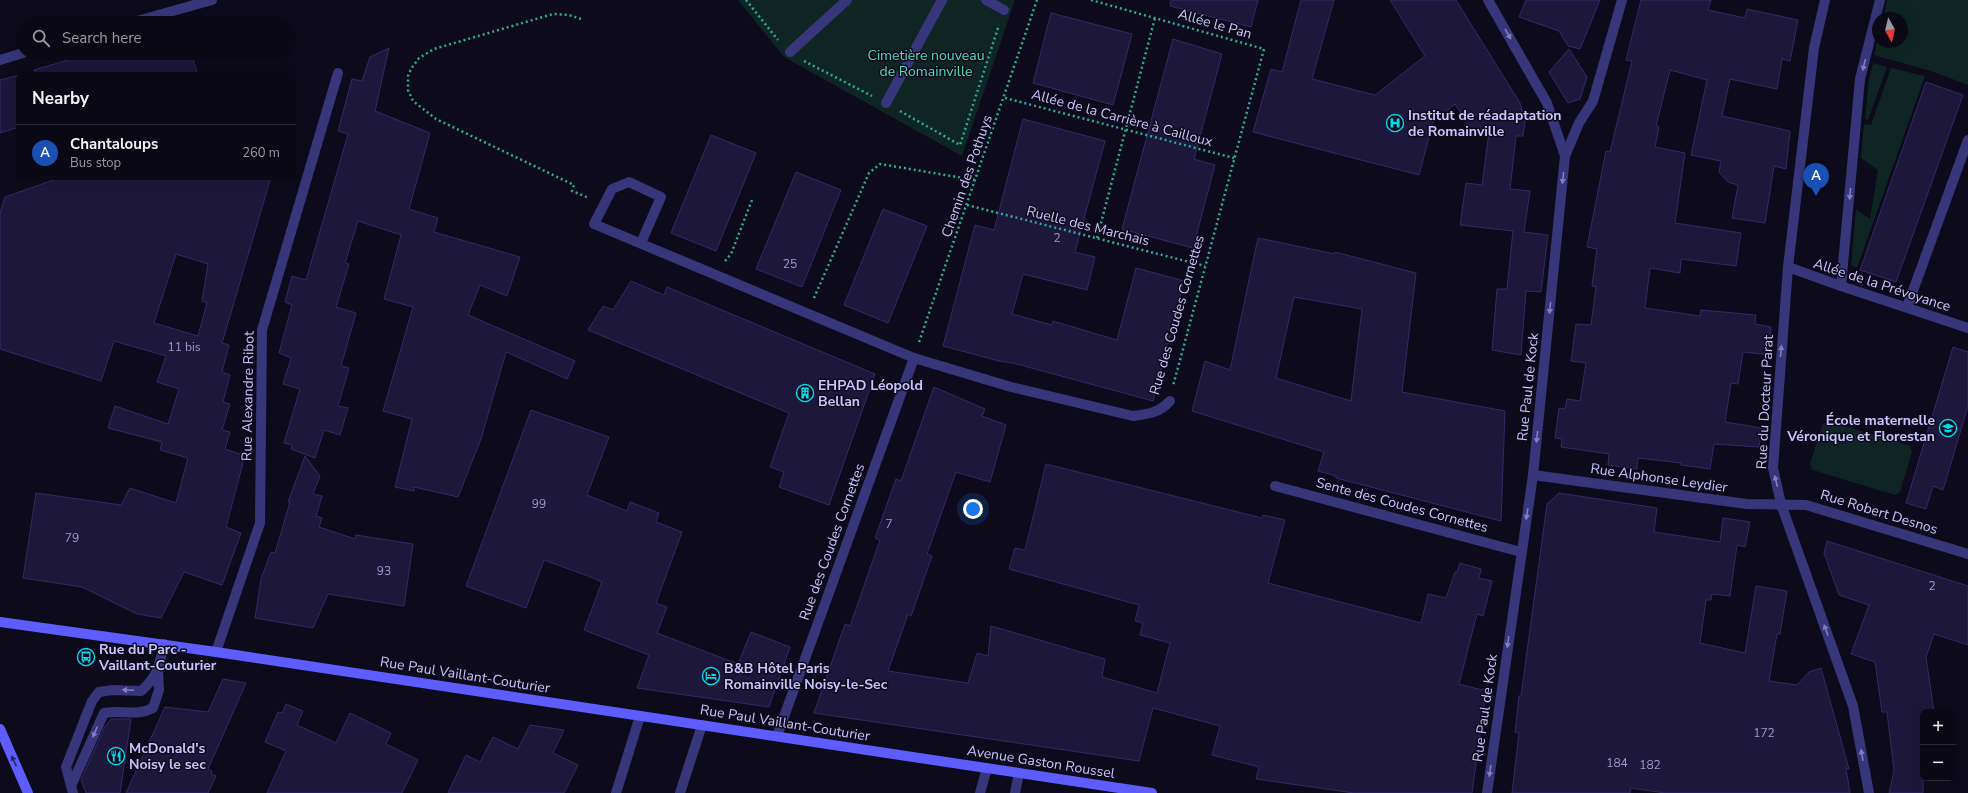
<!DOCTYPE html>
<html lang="en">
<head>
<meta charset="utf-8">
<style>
  body { margin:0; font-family:"Nunito Sans",sans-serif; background:#181622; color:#f1f3f6 }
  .controls { position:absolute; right:12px; bottom:12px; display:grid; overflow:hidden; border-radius:8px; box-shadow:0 4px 16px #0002 }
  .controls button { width:36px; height:36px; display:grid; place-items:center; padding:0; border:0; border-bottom:1px solid #2a2934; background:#0a0814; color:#f1f3f6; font:20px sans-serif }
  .compass { position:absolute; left:1872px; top:12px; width:36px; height:36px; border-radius:50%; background:#0a0814; box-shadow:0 4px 16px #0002; rotate:172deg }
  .you { position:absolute; left:973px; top:509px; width:14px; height:14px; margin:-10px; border:3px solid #fff; border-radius:50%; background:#1a73e8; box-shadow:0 0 0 6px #1a73e833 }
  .badge { display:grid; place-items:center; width:26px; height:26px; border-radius:50%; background:#0b8043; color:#fff; font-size:13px; font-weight:700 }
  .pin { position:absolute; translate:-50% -33px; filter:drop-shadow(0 1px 2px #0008) }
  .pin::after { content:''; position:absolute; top:21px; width:14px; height:12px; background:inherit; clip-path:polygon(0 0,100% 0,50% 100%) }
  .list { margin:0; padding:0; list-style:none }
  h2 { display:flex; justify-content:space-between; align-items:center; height:52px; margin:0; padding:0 16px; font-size:17px }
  h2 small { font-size:13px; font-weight:400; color:#999aa0 }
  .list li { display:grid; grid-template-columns:26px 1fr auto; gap:12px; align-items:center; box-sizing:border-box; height:56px; padding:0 16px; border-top:1px solid #2a2934 }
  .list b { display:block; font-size:15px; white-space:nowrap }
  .list p { margin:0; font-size:13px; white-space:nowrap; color:#999aa0 }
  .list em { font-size:13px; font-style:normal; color:#999aa0 }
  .icon { flex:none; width:22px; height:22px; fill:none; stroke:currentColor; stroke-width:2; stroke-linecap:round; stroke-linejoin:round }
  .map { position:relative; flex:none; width:1968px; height:793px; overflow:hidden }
  .search { position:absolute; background:#0a0814; box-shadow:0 4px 16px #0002; left:16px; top:16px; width:280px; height:44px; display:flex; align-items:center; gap:10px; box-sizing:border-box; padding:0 14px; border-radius:22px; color:#999aa0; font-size:15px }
  .panel { position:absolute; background:#0a0814; box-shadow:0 4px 16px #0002; left:16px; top:72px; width:280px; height:108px; border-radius:8px }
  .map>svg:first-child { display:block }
</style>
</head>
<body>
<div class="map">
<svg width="1968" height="793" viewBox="0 0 1968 793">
  <rect width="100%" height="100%" fill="#0d0b1b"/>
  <g fill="#0e2524">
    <path d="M738,0H1015L962,156L784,57Z"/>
    <path d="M1887,0H1968V85L1931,71L1874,55L1878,38V42H1902V18H1883Z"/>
    <path d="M1873,63L1887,67L1868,120L1865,119L1869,79Z"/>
    <path d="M1891,68L1925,76L1857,268L1851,265L1856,209L1870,219L1878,170L1861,158L1864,124L1871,125Z"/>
    <path d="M1828,421L1910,446L1912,452L1900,492L1895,495L1813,470L1810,464L1823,424Z"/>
  </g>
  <g fill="#1e173c" stroke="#342968" fill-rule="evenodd">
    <path d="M1171,0H1258L1251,27L1170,6Z"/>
    <path d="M1301,0H1334L1312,79L1375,95L1425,56L1390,0H1456L1520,103L1525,121L1523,136H1516L1510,189L1530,191L1524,232L1548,235L1541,292L1526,291L1521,355L1492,350L1497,289H1507L1513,231L1460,225L1466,183L1482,185L1489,133L1472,131L1455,104L1433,122L1419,175L1253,132L1271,69L1282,72Z"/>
    <path d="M1526,0H1600L1580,49L1568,46L1559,31L1519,17Z"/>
    <path d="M1641,0H1711L1708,10L1745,18L1747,9L1798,20L1790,61L1782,59L1777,89L1730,79L1722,116L1790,131L1786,169L1774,166L1765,223L1732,218L1738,185L1728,182L1719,172L1721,161L1691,155L1707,80L1670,70L1656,126L1659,127L1655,147L1685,153L1675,223L1741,233L1736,266L1681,259L1680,273L1650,268L1645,308L1700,316L1701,310L1756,315L1755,324L1771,327L1769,355L1743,352L1738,384L1731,383L1725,422L1762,428L1759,447L1714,444L1710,469L1681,465V463L1638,458L1637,469L1608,465L1609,454L1561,447L1562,439L1555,438L1559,408L1565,409L1567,399L1580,401L1586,363L1571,361L1576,324L1591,325L1596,287L1592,286L1597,249L1587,247L1606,151L1610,152L1632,61L1626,60Z"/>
    <path d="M1051,13L1132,34L1113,105L1033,83Z"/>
    <path d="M1173,39L1222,54L1194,159L1215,165L1193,248L1122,229Z"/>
    <path d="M389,48L375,111L430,133L409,209L438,218L434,232L520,257L507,296L480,285L468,315L575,361L567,379L506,352L481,439L458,497L414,487V491L395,487L412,419L383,411L413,307L384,299L401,235L358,221L345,263L349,264L336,307L356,313L341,366L349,368L338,406L348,408L340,435L324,430L315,458L291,449L292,445L284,443L300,389L283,384L291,358L279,353L292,305L285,302L292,276L306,280L348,134L338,131L352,79L362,81L370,57Z"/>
    <path d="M1569,49L1587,77L1580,99L1568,103L1549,72Z"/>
    <path d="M92,53H191L198,75H35L34,70Z"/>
    <path d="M19,75V127L0,133V80Z"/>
    <path d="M1926,82L1963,95L1896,282L1860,270Z"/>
    <path d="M1023,119L1105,141L1075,252L1095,257L1087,290L1023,274L1012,314L1052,325L1053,321L1117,340L1136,268L1184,281L1153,401L1013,363L999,361L943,346L975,225L994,230Z"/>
    <path d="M711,135L756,153L716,251L671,233Z"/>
    <path d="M796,172L841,190L802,287L756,269Z"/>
    <path d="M62,177H271L222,343L229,345L222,372L230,375L223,402L230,404L222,430L230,432L225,449L243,455V463L226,527L241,533L222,585L184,572L161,618L137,614L82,587L23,578L36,493L121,505L130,488L176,503L188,458L160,450L162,442L108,428L115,406L168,424L179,389L157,382L166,356L114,341L101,381L0,349V213L5,197ZM176,254L208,264L202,301L207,303L198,336L154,323Z"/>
    <path d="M883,209L927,226L888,323L844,305Z"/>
    <path d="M1258,238L1335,254V252L1416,273L1402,392L1505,411L1501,521L1336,478V476L1318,471L1324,452L1192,411L1205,361L1230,370ZM1294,297L1362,309L1351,401L1276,378Z"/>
    <path d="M631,281L664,295L667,287L875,374L829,505L779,487L784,472L770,467L789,413L588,330L603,306L613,310Z"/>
    <path d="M1953,347L1968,352V406L1943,490L1933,486L1926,509L1906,503Z"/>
    <path d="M934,387L985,409L982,416L1006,425L990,482L956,472L927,554L932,556L911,616L908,614L888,671L968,683L977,653L988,656L991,626L1105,659L1102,677L1157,693L1170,643L1140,635L1143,623L1135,621L1139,605L1009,569L1015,548L1025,550L1046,464L1262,518L1263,515L1285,520L1268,583L1421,623L1428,594L1446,598L1455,572H1457L1460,563L1481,569L1479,578L1492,581L1483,616L1477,614L1459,684L1486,691L1472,793H1354L1256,779L1259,767L1212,755L1220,726L1153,708L1139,761L814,713L845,624L850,626L880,540L875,538L896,479L901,481Z"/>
    <path d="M531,410L609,437L587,495L627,511L630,502L659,513L656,522L682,532L656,603L667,607L657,633L738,664L751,632L790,647L769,707L637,688L649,655L584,630L602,582L588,576L544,560L526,608L466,586Z"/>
    <path d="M305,456L320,476L313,494L322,496L316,516L322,518L319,527L355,539L356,535L413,544L404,606L328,594L313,628L255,618L261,579L271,552L275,553L290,502H288Z"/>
    <path d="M1559,493L1657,508L1654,532L1720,542L1723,518L1750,522L1745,547L1737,545L1730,596L1712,594L1711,600H1706L1700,643L1745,653L1756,586L1787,591L1780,634H1777L1769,681L1797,685L1809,672L1821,668L1849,769L1846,768L1850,793H1665L1631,788L1630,793H1512L1519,733L1515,732L1519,696H1521L1547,504Z"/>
    <path d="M1827,541L1968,586V645L1934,634L1926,657L1934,712H1923V793H1889L1894,771L1887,712H1882L1875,662L1851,654L1869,605L1839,595L1824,553Z"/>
    <path d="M223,679L246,683L208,769L212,771L211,774L216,776L208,793H126L165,707L208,712Z"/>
    <path d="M286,704L303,711L297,725L336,743L350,713L391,733L386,744L418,760L402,793H267L286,751L265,742L278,712L282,713Z"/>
    <path d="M111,719H131L120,793H86L81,780L104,728Z"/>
    <path d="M530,725L564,730L553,753L578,765L564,793H448L466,755L480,762L493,737L518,749Z"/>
  </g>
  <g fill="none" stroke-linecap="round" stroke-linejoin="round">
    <g stroke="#2caca1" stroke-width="2.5" stroke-dasharray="2 3" stroke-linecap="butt">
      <path d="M746,0L778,40"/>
      <path d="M1091,0L1264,49L1173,386"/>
      <path d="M581,19L569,15L553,14L434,49L419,58L411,69L408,76V90L413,101L436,119L574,185L572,191L589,198"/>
      <path d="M804,61L872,96"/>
      <path d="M1005,98L1234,158"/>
      <path d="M900,111L960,145L999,25"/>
      <path d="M967,205L1205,266"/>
      <path d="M1097,238L1155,18"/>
      <path d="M725,261L731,254L752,200"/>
      <path d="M814,298L869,173L880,164L975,180"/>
      <path d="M919,342L1037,0"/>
    </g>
    <g stroke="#37367a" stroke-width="10">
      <path d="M986,0L1004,10"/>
      <path d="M130,23L212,0"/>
      <path d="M790,52L847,0"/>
      <path d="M0,60L23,53"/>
      <path d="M886,103L942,0"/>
      <path d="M1841,286L1860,79L1880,0"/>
      <path d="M71,786L104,713C122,709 136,717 153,708L159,690L158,672"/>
      <path d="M73,793L66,767L92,701L99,692L113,690L141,691C158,676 159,666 164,644"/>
      <path d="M616,793L640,716"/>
      <path d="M680,793L702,725"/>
      <path d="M980,793L987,768"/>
      <path d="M1015,793L1019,773"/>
    </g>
    <g stroke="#37367a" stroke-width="10">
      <path d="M1825,0L1814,48L1788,267L1773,468L1781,504L1853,706L1869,793"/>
      <path d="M1565,156L1579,123L1593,101L1622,0"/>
      <path d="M641,243L661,197L629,182L612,189L594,224L914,358L1011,387L1133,416C1148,414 1159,413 1170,401"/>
      <path d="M1788,267L1841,286L1968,328"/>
      <path d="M1907,307L1968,140"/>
      <path d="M1533,475L1747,504L1806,505L1968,554"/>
      <path d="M1275,486L1521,552"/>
      <path d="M216,652L260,523L262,330L338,73"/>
      <path d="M777,736L914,358"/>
      <path d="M1487,793L1533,475L1565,156L1547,103L1488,0"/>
    </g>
    <g stroke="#5d5cff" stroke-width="10">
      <path d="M0,622L216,652L1152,793"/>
      <path d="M0,729L28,793"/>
    </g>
  </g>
  <defs><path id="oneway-solid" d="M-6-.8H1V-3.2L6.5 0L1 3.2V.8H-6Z"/></defs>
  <g fill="#807ebc">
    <use href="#oneway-solid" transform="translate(1508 34) rotate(60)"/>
    <use href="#oneway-solid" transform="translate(1864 65) rotate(104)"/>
    <use href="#oneway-solid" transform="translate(1563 178) rotate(96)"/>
    <use href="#oneway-solid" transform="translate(1850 194) rotate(95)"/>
    <use href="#oneway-solid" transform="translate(1550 308) rotate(96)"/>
    <use href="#oneway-solid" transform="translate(1781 351) rotate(-85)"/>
    <use href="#oneway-solid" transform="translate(1537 437) rotate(96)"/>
    <use href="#oneway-solid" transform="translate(1776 481) rotate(-103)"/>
    <use href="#oneway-solid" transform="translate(1527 514) rotate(99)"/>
    <use href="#oneway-solid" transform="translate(1826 630) rotate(-110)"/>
    <use href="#oneway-solid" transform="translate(1508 642) rotate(98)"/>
    <use href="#oneway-solid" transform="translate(128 690) rotate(-177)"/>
    <use href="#oneway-solid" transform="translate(95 732) rotate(114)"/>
    <use href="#oneway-solid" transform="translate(1862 755) rotate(-100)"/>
    <use href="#oneway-solid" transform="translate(1490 771) rotate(98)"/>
  </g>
  <use fill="#29276b" href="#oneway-solid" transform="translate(14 761) rotate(-114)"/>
  <defs>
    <g id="hospital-ring" transform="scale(0.9)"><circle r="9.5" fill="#0d0b1b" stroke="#00ddf0" stroke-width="1.5"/><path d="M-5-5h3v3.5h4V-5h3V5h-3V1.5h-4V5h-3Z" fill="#00ddf0"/></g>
    <g id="building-ring" transform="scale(0.9)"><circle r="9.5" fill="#0d0b1b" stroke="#00ddf0" stroke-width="1.5"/><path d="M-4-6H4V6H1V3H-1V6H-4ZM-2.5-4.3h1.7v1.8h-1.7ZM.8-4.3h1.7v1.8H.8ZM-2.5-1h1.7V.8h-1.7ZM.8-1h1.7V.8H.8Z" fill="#00ddf0"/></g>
    <g id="school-ring" transform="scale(0.9)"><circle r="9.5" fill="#0d0b1b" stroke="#00ddf0" stroke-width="1.5"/><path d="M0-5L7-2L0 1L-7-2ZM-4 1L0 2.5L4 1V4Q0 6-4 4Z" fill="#00ddf0"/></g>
    <g id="bus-ring" transform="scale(0.9)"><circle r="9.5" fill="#0d0b1b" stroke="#00ddf0" stroke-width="1.5"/><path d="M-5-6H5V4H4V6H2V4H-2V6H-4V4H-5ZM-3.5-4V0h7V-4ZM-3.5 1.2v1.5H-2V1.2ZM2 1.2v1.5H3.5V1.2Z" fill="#00ddf0"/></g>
    <g id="hotel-ring" transform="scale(0.9)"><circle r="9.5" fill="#0d0b1b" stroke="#00ddf0" stroke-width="1.5"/><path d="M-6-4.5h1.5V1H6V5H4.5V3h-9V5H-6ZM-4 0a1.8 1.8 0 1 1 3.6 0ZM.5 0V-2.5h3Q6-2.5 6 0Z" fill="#00ddf0"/></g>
    <g id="restaurant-ring" transform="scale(0.9)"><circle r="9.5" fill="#0d0b1b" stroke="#00ddf0" stroke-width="1.5"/><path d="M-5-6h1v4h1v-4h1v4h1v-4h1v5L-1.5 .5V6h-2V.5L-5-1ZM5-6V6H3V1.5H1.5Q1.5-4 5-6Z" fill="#00ddf0"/></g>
  </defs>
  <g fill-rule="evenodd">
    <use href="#hospital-ring" x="1395" y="123"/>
    <use href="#building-ring" x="805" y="393"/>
    <use href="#school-ring" x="1948" y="428"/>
    <use href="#bus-ring" x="86" y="657"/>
    <use href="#hotel-ring" x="711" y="676"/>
    <use href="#restaurant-ring" x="116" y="756"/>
  </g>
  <g text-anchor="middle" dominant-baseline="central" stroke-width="3" stroke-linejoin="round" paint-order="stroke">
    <g font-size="12" fill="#9f9ace">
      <text x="1057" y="238">2</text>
      <text x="790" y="264">25</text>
      <text x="184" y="347">11 bis</text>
      <text x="539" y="504">99</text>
      <text x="889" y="524">7</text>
      <text x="72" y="538">79</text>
      <text x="384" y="571">93</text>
      <text x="1932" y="586">2</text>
      <text x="1764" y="733">172</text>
      <text x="1617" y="763">184</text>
      <text x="1650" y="765">182</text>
    </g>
    <g font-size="14" fill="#cac5ff" stroke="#0d0b1b">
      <text transform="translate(1215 24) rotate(16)">Allée le Pan</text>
      <text transform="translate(1122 118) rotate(15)">Allée de la Carrière à Cailloux</text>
      <text transform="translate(967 176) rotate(-71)">Chemin des Pothuys</text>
      <text transform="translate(1088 226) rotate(14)">Ruelle des Marchais</text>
      <text transform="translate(1882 285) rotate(18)">Allée de la Prévoyance</text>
      <text transform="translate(1177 315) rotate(-74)">Rue des Coudes Cornettes</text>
      <text transform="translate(1528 387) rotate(-84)">Rue Paul de Kock</text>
      <text transform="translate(248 396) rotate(-89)">Rue Alexandre Ribot</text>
      <text transform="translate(1765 402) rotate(-87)">Rue du Docteur Parat</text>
      <text transform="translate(1659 478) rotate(8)">Rue Alphonse Leydier</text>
      <text transform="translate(1402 505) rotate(15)">Sente des Coudes Cornettes</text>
      <text transform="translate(1879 512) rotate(17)">Rue Robert Desnos</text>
      <text transform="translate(832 542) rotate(-70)">Rue des Coudes Cornettes</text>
      <text transform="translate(465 675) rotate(9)">Rue Paul Vaillant-Couturier</text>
      <text transform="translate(1485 708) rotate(-82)">Rue Paul de Kock</text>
      <text transform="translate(785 723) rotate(9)">Rue Paul Vaillant-Couturier</text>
      <text transform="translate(1041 762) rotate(9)">Avenue Gaston Roussel</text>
    </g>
    <g font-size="14" fill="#53ddb8" stroke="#0d0b1b">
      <text x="926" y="55">Cimetière nouveau<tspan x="926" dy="16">de Romainville</tspan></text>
    </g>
    <g font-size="14" font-weight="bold" fill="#cac5ff" stroke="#0d0b1b" text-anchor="start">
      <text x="1408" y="115">Institut de réadaptation<tspan x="1408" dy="16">de Romainville</tspan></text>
      <text x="818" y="385">EHPAD Léopold<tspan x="818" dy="16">Bellan</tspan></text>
      <text x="1935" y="420" text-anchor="end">École maternelle<tspan x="1935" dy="16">Véronique et Florestan</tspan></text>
      <text x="99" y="649">Rue du Parc -<tspan x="99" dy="16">Vaillant-Couturier</tspan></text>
      <text x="724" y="668">B&amp;B Hôtel Paris<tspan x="724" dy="16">Romainville Noisy-le-Sec</tspan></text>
      <text x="129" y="748">McDonald's<tspan x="129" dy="16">Noisy le sec</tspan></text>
    </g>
  </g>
</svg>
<div class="controls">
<button>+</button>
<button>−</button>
</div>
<svg class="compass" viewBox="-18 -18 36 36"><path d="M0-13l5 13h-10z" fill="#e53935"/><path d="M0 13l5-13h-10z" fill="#999aa0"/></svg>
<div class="you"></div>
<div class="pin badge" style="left:1816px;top:196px;background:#1a4fb4">A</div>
<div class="search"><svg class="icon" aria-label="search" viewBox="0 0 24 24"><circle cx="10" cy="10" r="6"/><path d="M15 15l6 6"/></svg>Search here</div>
<section class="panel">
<h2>Nearby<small></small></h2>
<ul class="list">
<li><span class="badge" style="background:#1a4fb4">A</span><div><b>Chantaloups</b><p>Bus stop</p></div><em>260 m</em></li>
</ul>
</section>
</div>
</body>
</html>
